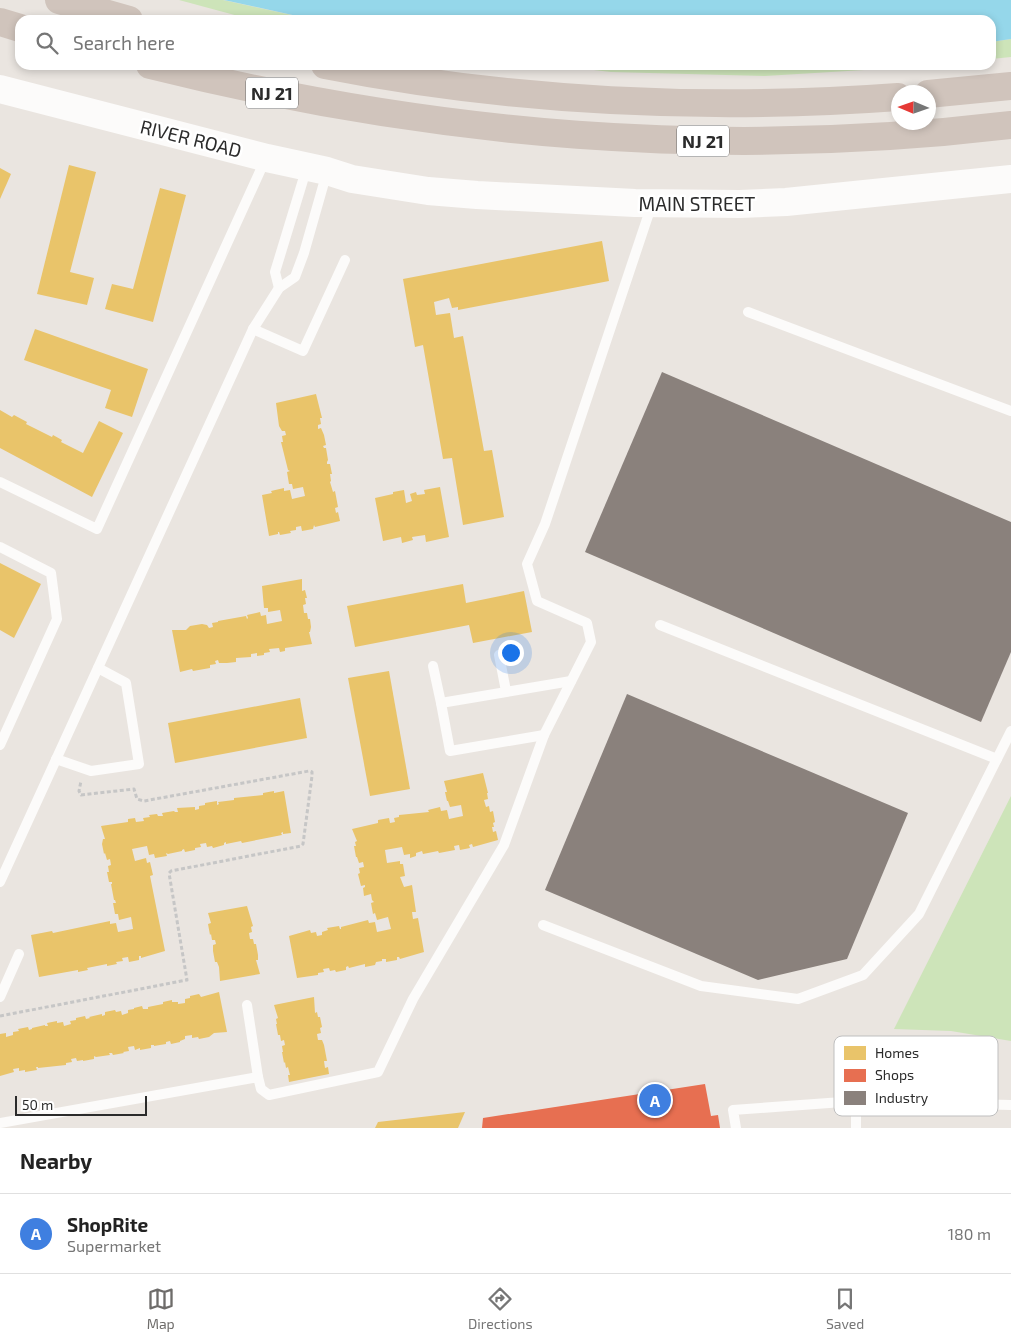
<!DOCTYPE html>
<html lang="en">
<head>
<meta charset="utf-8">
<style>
  body { margin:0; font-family:"Exo 2",sans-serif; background:#f6f6f6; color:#222 }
  .compass { position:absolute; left:891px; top:85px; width:45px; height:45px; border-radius:50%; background:#fff; box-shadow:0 2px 8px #0003; rotate:272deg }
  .scale { position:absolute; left:15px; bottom:12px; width:132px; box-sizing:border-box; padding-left:5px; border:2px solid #2b2b2b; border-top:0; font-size:14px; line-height:18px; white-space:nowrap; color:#2b2b2b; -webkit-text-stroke:4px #fff; paint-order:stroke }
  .you { position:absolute; left:510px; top:652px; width:18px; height:18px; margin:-12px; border:4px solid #fff; border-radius:50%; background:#1a73e8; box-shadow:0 0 0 8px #1a73e833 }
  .badge { display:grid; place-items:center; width:32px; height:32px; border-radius:50%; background:#6e6c6a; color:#fff; font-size:16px; font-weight:700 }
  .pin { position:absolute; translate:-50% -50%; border:2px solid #fff; box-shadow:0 1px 5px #0006 }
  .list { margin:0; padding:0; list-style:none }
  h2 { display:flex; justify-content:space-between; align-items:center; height:65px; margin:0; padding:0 20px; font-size:21px }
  h2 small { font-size:16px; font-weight:400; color:#767676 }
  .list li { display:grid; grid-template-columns:32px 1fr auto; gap:15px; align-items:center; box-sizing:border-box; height:80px; padding:0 20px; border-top:1px solid #e0e0e0 }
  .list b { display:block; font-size:19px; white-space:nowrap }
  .list p { margin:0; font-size:16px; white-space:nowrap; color:#767676 }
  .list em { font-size:16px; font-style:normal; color:#767676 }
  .icon { flex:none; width:28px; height:28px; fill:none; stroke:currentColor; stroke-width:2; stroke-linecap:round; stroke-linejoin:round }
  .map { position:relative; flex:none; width:1011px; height:1128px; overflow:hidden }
  .search { position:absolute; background:#fff; box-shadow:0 2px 8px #0003; left:15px; right:15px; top:15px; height:55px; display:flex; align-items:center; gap:12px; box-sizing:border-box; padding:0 18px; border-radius:15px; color:#767676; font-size:19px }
  .sheet { height:145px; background:#fff }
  nav { display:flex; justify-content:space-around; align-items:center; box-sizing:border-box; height:70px; border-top:1px solid #e0e0e0; background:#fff; font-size:14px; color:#767676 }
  nav a { display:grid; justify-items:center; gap:2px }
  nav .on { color:#6e6c6a }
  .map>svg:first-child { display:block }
</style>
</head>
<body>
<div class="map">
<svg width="1011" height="1128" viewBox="0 0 1011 1128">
  <rect width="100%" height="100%" fill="#eae5e0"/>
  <g fill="#cde4b9">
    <path d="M179,0H223L315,20H253Z"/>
    <path d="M1011,39V57L991,59V42Z"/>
    <path d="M550,65H947L765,76L611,72Z"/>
    <path d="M1011,796V1041L951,1031L894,1029Z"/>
  </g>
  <path fill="#95d7ea" d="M224,0H1011V39L991,42V20H315Z"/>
  <g fill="#e9c46a">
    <path d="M69,165L96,172L70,272L94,278L87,305L37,294Z"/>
    <path d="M0,168L11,174L0,199Z"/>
    <path d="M160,188L186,195L153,322L105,309L112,284L133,289Z"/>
    <path d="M602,241L609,281L458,310V307L452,308L449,298L434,302L436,315L450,313L454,338L463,336L484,451L492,450L504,517L463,525L452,458L443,459L423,345L415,347L403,279Z"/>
    <path d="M35,329L148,369L132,417L105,408L111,390L24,360Z"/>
    <path d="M316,394L322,418H320L321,424L318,425V429L321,428L324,435L326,445L323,446L324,448H326L328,460L327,462V464H330L332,474H330L331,481L330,482L333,492L335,491L338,507L335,508L336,513L338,512L340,521L315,527L314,525L313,529L302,531L301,526L296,527V530L290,531L291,533L280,535L279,532H278V534L269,536L262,495L272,493L271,491L284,488V491L290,490L292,499L305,496L303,487L293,489L292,484H289L287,472L290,471L288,470L281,442H283L282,436L286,435L285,431H282L279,426L276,403Z"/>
    <path d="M0,410L12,417L14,415L27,422L26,424L52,437L53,435L62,440L61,442L83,453L99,421L123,433L92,497L0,448Z"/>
    <path d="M440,487L449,537L426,542L425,535L412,537L413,540L402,543L401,537L383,541L375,498L393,494V492L404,490L406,503L412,501L410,494L416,492L417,495L425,494L424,490Z"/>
    <path d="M0,563L41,584L14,638L0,630Z"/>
    <path d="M302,579V591L305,590L307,598H305L306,604L303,605L304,613H307L308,619H310L311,627L310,632H309L312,644L285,648V651L280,652L279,648L269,649L270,652L264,653V655L257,656V653L251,654V657L236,658V662L227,663H219L218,660L215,661L216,664L210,665V668L193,671L192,669L180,672L172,630H186L190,626L202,624L207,625L209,628L213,627L212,623L218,622V621L246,616L247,619L248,618L247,615L260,612L261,616L266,615L267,624L282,621L280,610L268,612V608H264L262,586Z"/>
    <path d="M463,584L466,603L524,591L532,632L473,643L469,625L355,647L347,606Z"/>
    <path d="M389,671L410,789L370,796L348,678Z"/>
    <path d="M300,698L307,738L175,763L168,723Z"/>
    <path d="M483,773L488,793H487L488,799L484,800L486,807L489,806L490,812L493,811L495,822L493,823L494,827H492L493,832L496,831L498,840L473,847L472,844L469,845L470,848L460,850L459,845L454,846L455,850L439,853L438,851L423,854L422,851L416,853V856L410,858V854L404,855L402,847L385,850L387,863L400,861V864H403L405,876L400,877L404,887L412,885L416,912H412L413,919L418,918L424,952L400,959L399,957H397V960L386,962V959H382V961L376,962L375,965L365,967V964L349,968L348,966L346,967V970L336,972L335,970L330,971L329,968L323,969L324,972L318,973V975L297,978L289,936L310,930L311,933L316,932L317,936L322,935V932L328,930L327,928L339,926L340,929H341V927L368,920L369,923L375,922L377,932L391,929L388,917L377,920L375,913L373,914L371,903L374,902L372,900L371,894L364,896L363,888L365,887V885L361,886L358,874L360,873L359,868L364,867L363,862L359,863L357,857H356L354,846H356L355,842L357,841L352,829L378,823V820L389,818L390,823L395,822L394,818L399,817V815L429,812L428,810L440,807L441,811L447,810L449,819L463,816L461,805L450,807L448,801H447L445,792H447L444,781Z"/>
    <path d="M274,791V793L284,791L291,833L283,834V832L281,833L282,835L242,843L241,841L226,844V842L224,843V845L213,848L212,846L207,847L206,843L200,844L201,847L195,848V850L185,852L184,849L182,850V851L168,854L166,853L167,856L155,858L154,854L149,855L147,846L132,849L135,861L146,858L147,863L150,862L153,875L150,876L165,951L141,958V956H139V960L129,962L128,957L122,958L123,961L116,962L117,964L107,966V964L87,968L88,970L78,972V970L39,977L31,935L52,931L53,933L110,921V924L116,923L118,932L133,929L131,917L119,920L118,914H115L113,903H116L115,900H114L111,884H112V882H109L107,872H109L108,866L111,865L110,859L107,860L105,853L104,854L102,844L103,839H105L101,826L128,822V819L135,818L136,822L144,821L143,818L150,817L149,815L157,814L158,816H163L162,813L174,811L175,812H178L177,808L195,807V810L199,809V806L205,805V803L217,801V805L219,804L218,802L234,800V798L263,795V793Z"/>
    <path d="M247,906L253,926L251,927L252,932L249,933L250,939H253L254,944H256L258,955V960H256L260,974L220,981L219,967L217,962H215L213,951V945L216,944L215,940H212L211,934L210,935L208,924L211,923L208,913Z"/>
    <path d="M219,992L227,1032L214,1033L209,1037L199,1039L198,1037L192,1038V1035L185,1036V1039L180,1041V1042L171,1044L170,1041L166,1042V1044L154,1046V1045H151V1048L140,1050V1048L135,1050L134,1046L128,1047L129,1051L123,1052L124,1053L113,1055L112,1053H109L110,1055L96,1057L94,1056V1059L83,1061V1060L77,1061L76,1058L71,1059L72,1062L66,1063V1065L38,1068V1067H36L37,1070L25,1072V1070L19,1071V1068L13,1069L14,1072L0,1076V1034L6,1033V1037L13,1035V1032L19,1031L18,1029L28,1027L29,1030L32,1029V1028L45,1025V1026H48L47,1023L57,1021V1023L63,1022L64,1026L71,1024L70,1021L76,1020V1018L85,1016L86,1019L90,1018L89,1017L102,1014V1016L105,1015V1012L115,1010L116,1012L121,1011L122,1015L128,1013V1010L134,1009V1008L142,1006L143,1009H148V1007L163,1004V1002L172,1000V1002H178V1004L185,1003V999L190,998V996L199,994L201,997Z"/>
    <path d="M314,997L315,1013L317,1012L318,1017H320L322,1027L320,1028L321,1033L317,1034L318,1040H322L324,1045L327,1061H324L325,1068L328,1067L329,1074L289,1082L288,1075H290L288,1067L286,1068L285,1062L284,1063L282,1052H283L282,1046L285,1045L284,1040L281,1041L280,1035H278L276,1024H277L276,1019L278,1018L274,1005Z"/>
    <path d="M465,1112L458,1128H375L378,1122Z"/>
  </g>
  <path fill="#e76f51" d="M705,1084L711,1116L718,1115L720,1128H482L483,1118Z"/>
  <g fill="#8a817c">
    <path d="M662,372L1011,522V652L981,722L585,552Z"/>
    <path d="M627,694L908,813L847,959L758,980L545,890Z"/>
  </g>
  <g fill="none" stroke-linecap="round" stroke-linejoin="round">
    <path stroke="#c6c6c6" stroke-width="3" stroke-dasharray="4 2.5" stroke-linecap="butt" d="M0,1016L187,980L170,879L169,873L171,871L301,846L303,844L312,776V772L309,771L144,801L137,799L134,789L81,795L79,791L81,781"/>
    <g stroke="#fcfbfa" stroke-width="10">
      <path d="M279,288L275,272L307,167"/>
      <path d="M748,312L1011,411"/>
      <path d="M253,329L303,351L345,260"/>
      <path d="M0,482L97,529L266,158"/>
      <path d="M0,547L51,573L57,619L0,745"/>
      <path d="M660,625L997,759"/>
      <path d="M499,655L506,691"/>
      <path d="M433,666L441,703"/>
      <path d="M544,735L450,751L441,703L571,681"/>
      <path d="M56,759L91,771L139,764L126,683L98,668"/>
      <path d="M0,882L253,329L279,288L295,277L304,253L327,172"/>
      <path d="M543,925L701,986L798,999L863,975L919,914L1011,731"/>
      <path d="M0,997L19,954"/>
      <path d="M247,1005L258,1077"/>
      <path d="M0,1123L258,1077L261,1089L269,1095L378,1072L413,999L504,845L544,735L591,642L587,623L537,601L527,564L545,524L652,204"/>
      <path d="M736,1128L733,1110L856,1101L1011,1105"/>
      <path d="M856,1128V1101"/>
    </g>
    <path stroke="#fcfbfa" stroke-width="28" d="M0,89L267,158L327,171L352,179L428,191L477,195L635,203L740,204L786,202L1011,179"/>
    <g stroke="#d0c4bc" stroke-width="28">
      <path d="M59,0L129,20"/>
      <path d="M0,22L20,28"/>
      <path d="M150,65C435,136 718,160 1011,125"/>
      <path d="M325,65C512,102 709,111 898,97"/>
      <path d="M928,94L1011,86"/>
    </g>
  </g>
  <g text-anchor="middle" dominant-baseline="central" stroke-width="5" stroke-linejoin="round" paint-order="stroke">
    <g fill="#fff" stroke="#6b6b6b" stroke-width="1">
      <rect x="246" y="77.5" width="52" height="31" rx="4"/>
      <rect x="677" y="125.5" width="52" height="31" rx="4"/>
    </g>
    <g font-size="18" font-weight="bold" fill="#2b2b2b">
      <text x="272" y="93">NJ 21</text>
      <text x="703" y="141">NJ 21</text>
    </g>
    <g font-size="19" fill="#2b2b2b" stroke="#fff">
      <text transform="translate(191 138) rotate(14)">RIVER ROAD</text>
      <text x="697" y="203">MAIN STREET</text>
    </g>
  </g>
  <rect x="834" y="1036" width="164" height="80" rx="8" fill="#fff" stroke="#bfbfbf" stroke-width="1"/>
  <rect x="844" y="1046" width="22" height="14" fill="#e9c46a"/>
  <rect x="844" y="1069" width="22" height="13" fill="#e76f51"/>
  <rect x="844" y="1091" width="22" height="14" fill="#8a817c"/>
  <g font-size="14" fill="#2b2b2b">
    <text x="875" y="1058">Homes</text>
    <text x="875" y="1080">Shops</text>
    <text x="875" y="1103">Industry</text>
  </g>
</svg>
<svg class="compass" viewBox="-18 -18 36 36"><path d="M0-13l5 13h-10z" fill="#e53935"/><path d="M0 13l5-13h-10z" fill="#767676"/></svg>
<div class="scale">50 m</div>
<div class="you"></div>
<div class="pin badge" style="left:655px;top:1100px;background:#3f7fe0">A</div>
<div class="search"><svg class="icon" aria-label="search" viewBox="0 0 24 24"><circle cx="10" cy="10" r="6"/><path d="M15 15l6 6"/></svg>Search here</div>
</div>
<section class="sheet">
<h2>Nearby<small></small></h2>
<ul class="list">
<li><span class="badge" style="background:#3f7fe0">A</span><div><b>ShopRite</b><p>Supermarket</p></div><em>180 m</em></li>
</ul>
</section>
<nav>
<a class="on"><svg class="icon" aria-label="map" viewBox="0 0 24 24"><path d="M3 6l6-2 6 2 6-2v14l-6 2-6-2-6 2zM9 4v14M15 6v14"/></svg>Map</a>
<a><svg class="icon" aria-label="directions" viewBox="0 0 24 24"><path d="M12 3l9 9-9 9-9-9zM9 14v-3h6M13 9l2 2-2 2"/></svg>Directions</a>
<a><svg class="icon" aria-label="saved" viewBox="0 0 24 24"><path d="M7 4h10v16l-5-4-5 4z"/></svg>Saved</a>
</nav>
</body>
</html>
